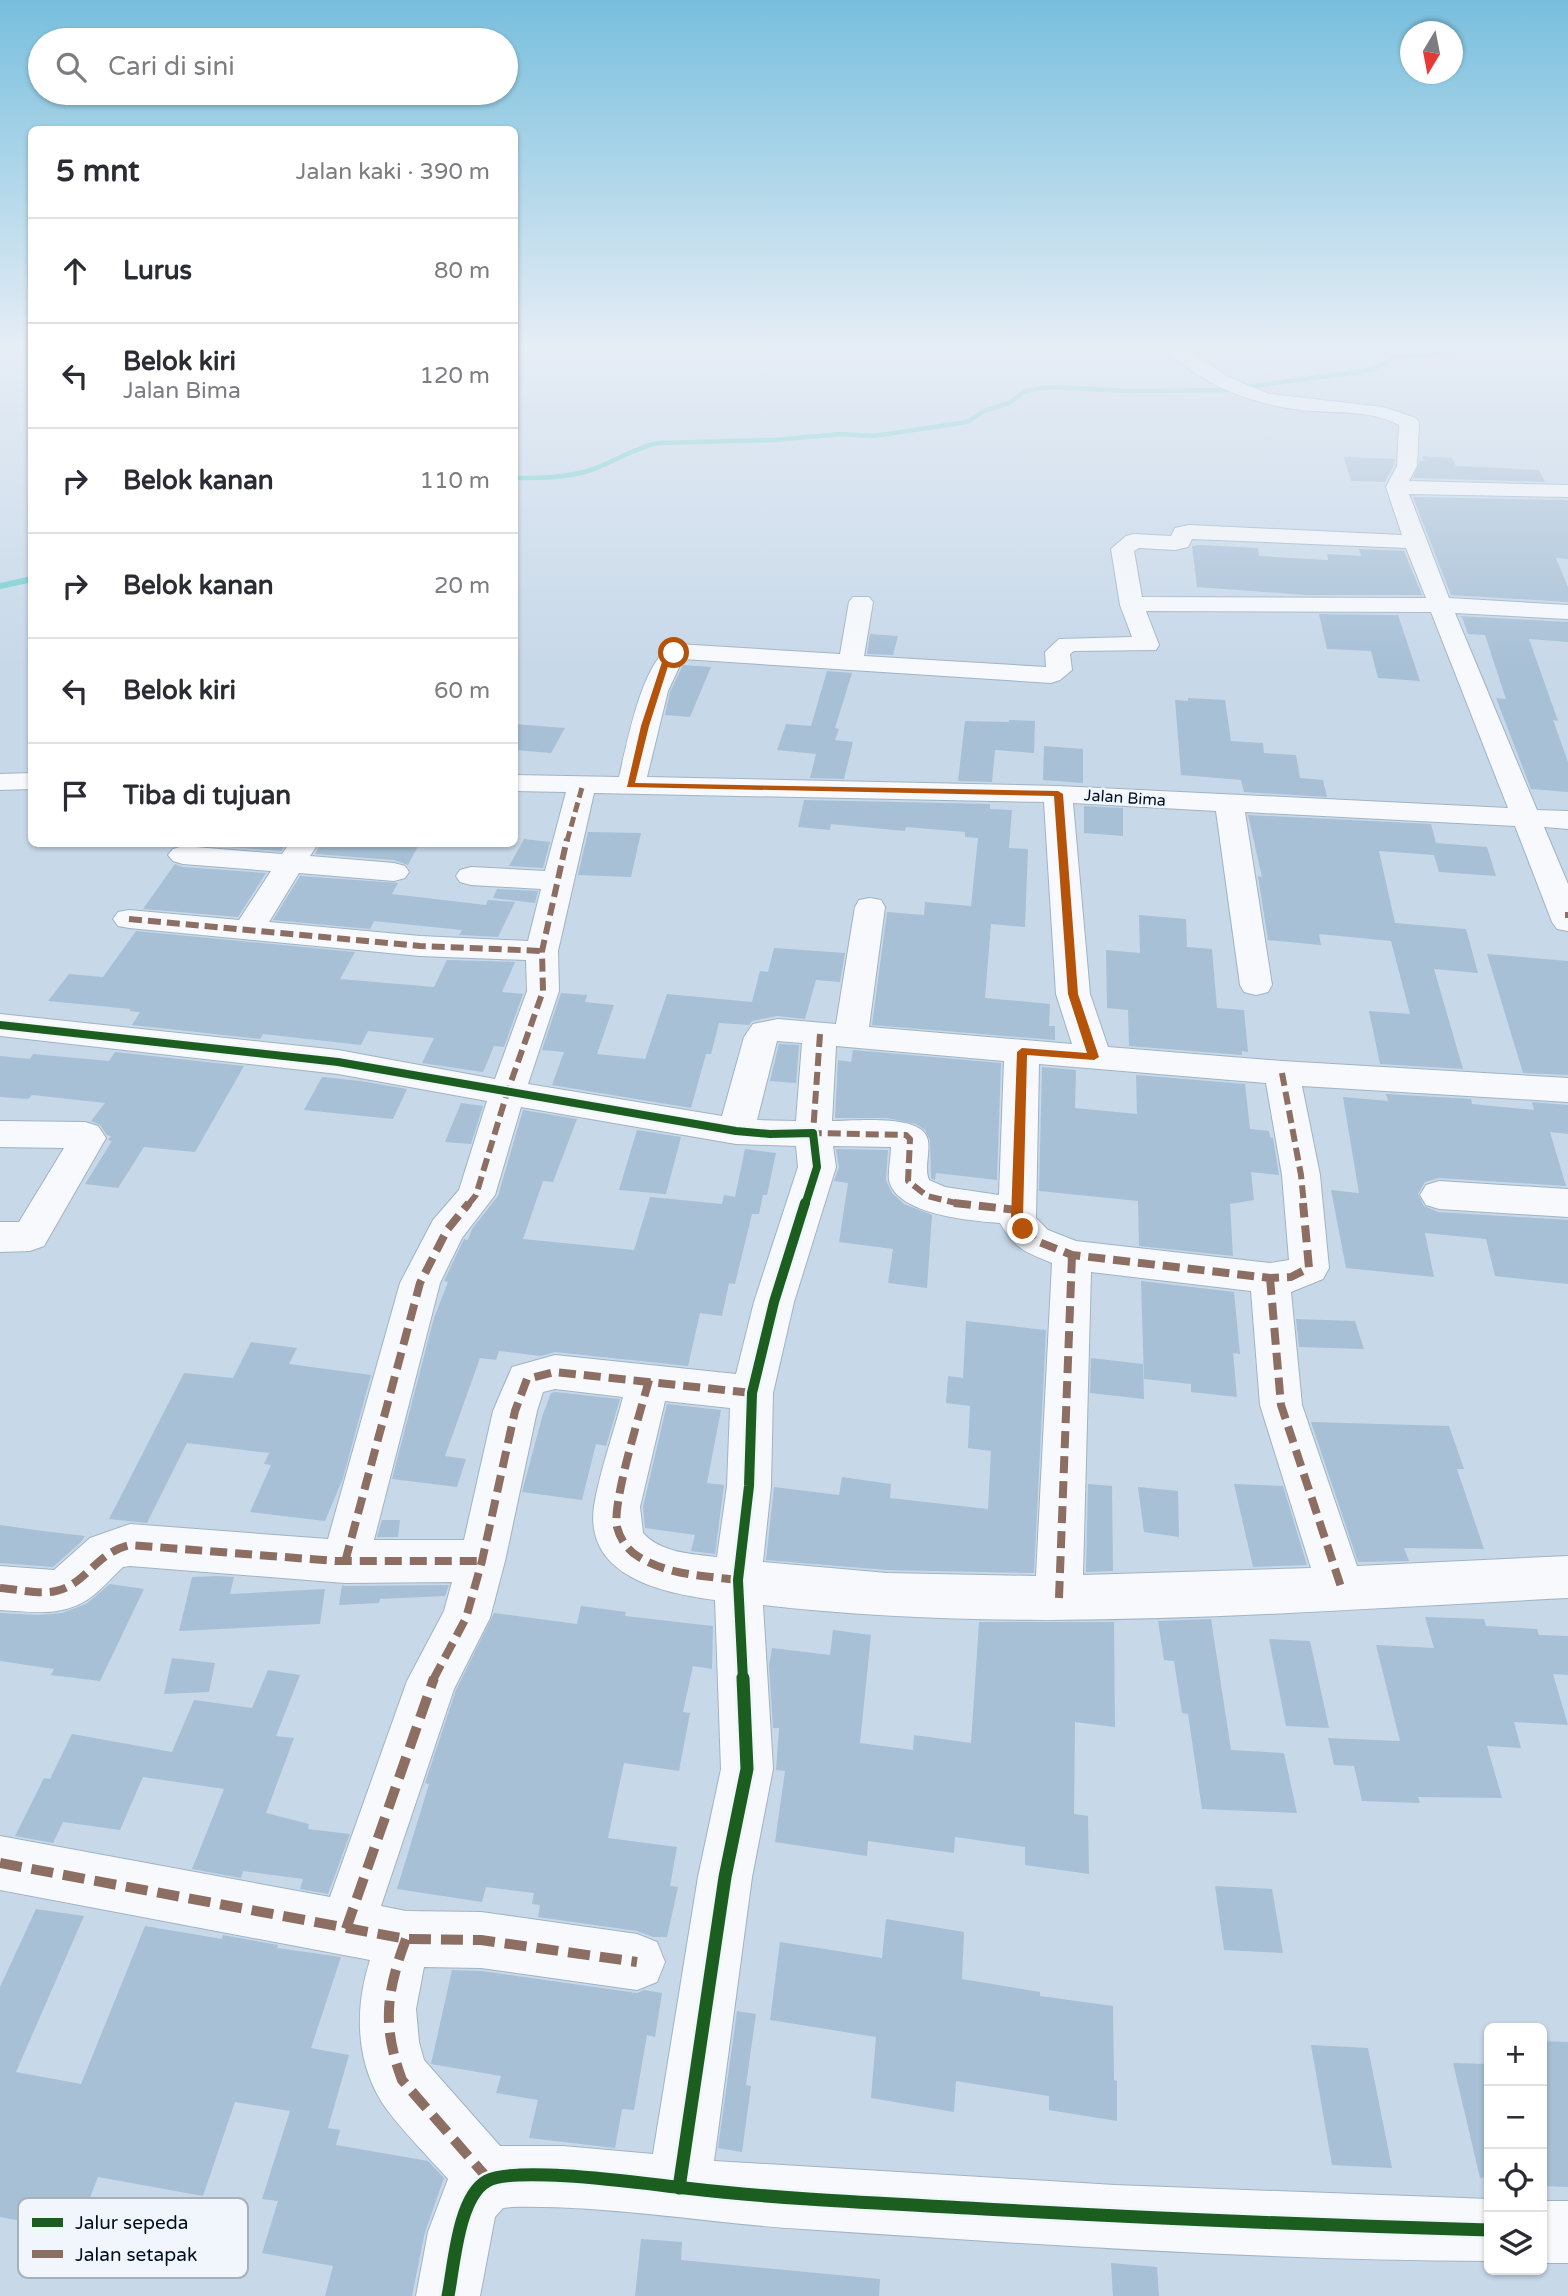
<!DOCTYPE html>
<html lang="id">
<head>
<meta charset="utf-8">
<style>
  body { margin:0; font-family:"Varela Round",sans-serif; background:#f7f7f7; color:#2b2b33 }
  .controls { position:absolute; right:21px; bottom:21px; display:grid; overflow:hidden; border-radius:10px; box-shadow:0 2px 5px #0004 }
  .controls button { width:63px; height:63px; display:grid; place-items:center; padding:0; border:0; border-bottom:2px solid #e1e1e2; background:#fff; color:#2b2b33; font:35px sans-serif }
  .compass { position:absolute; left:1400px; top:21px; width:63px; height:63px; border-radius:50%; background:#fff; box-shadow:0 2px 5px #0004; rotate:190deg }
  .stop { position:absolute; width:21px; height:21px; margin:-16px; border:5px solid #b45309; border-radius:50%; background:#fff }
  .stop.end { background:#b45309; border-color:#fff; box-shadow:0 2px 7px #0008 }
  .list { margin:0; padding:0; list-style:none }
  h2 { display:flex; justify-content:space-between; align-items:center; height:91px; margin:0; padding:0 28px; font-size:30px }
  h2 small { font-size:23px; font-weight:400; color:#7c7c81 }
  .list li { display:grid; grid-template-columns:46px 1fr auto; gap:21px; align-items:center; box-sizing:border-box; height:105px; padding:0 28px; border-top:2px solid #e1e1e2 }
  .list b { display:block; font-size:26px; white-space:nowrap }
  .list p { margin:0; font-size:23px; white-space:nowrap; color:#7c7c81 }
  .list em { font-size:23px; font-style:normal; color:#7c7c81 }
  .icon { flex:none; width:38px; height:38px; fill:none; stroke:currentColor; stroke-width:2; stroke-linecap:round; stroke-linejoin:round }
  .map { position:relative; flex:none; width:1568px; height:2296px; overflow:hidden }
  .search { position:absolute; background:#fff; box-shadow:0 2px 5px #0004; left:28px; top:28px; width:490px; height:77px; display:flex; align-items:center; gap:18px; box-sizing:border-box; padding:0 24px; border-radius:38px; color:#7c7c81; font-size:26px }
  .panel { position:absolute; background:#fff; box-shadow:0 2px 5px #0004; left:28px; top:126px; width:490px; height:721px; border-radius:10px }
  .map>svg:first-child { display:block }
</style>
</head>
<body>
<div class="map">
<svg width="1568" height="2296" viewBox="0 0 1568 2296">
  <rect width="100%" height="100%" fill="#c7d8e9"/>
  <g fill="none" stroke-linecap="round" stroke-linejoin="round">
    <path stroke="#70cfcd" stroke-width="4.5" d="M514,478C540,478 566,478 591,470C614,462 634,448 658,443L775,440L841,434L874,436L967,422L984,411L1009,403L1026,391L1047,387L1131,391L1225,390L1371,370L1395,357L1452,353L1465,344"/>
    <path stroke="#70cfcd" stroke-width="6" d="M0,586L32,579"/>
  </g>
  <g fill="#a7c0d6">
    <path d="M1422,456L1452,458L1456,466L1539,470L1545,482L1413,478L1420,461H1424Z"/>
    <path d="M1344,457L1395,459L1394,465L1385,482L1351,481Z"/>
    <path d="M1413,497L1568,500V559L1556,558L1568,587V602L1451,595Z"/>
    <path d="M1201,545L1258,548L1259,556L1328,560L1327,554L1361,556L1359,549L1404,551L1422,595H1306L1197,587L1192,546Z"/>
    <path d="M1319,614L1398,615L1420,681L1378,678L1371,651L1327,649Z"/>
    <path d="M1459,616L1568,622V642L1529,639L1558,721L1553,720L1568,762V792L1531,789L1496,698L1506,699L1485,635L1468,634L1462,617Z"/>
    <path d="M870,634L898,636L893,655L867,654Z"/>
    <path d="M683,665L711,667L690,717L665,715L670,692Z"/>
    <path d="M827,671L852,673L835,728L839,729L835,740L853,742L844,779L810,778L816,754L777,750L786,724L811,726Z"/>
    <path d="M1188,698L1225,700L1231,741L1263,743L1264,753L1296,755L1300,778L1323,780L1327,797L1244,792L1241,780L1181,775L1175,700L1188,701Z"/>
    <path d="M1009,720L1035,721L1034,753L995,750L992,782L958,781L965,721L1009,722Z"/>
    <path d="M514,724L565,728L551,753L514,750Z"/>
    <path d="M1044,746L1083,749V783L1043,780Z"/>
    <path d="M804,800L990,804V809L1012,810L1009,848L1028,849L1025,927L991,924L985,998L1050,1004L1049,1026H1055V1040L872,1025L887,912L924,915L925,902L971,906L978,838L965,837V832L906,827L905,831L831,824L830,830L798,827Z"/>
    <path d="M1084,806L1123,808V836L1084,833Z"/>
    <path d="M1248,815L1431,824L1436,843L1487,847L1496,876L1439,872L1434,855L1379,851L1395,923L1466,929L1478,973L1434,969L1463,1069L1380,1064L1369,1011L1410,1014L1391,941L1319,934L1321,945L1268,940L1258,876L1262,877Z"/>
    <path d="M588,832L641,833L631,877L578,875Z"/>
    <path d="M524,839L550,842L543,868L509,866Z"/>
    <path d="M191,844H286L281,851Z"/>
    <path d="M316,844H419L408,865L394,860L315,854L319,847Z"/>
    <path d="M175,864L183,867L266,873L238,917L143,909Z"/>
    <path d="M300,876L398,883L392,894L486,905L488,900L515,902L498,937L459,935L462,930L374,921L370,929L273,920Z"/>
    <path d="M497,889L538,891L535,903L493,898Z"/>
    <path d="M1139,915L1186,919L1187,947L1212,949L1217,1008L1244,1010L1248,1052L1242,1051V1055L1129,1046L1128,1010L1107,1008L1106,950L1140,953Z"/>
    <path d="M136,931L355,952L340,979L434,987L447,960L515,962L502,992L523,994L504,1047L494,1046L483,1072L422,1063L434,1038L368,1031L361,1045L263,1034L260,1039L132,1025L140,1012L129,1011L131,1009L48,1001L69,974L103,977Z"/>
    <path d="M774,948L845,953L840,982L816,980L805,1019L777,1016L752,1021L749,1025L719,1023L711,1054H706L691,1108L552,1085L564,1052L542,1050L561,993L587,995L585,1002L614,1005L597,1054L645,1059L667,994L752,1002L760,971L768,972Z"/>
    <path d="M1487,954L1568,961V1075L1523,1073Z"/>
    <path d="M779,1044L799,1045L796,1083L770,1081Z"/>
    <path d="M853,1050L1001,1063L997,1180L936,1173L935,1180L931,1178L930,1140L925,1130L916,1124L887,1118H835L838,1060L851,1062Z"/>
    <path d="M115,1052L244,1066L195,1152L144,1147L118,1188L85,1184L112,1141L108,1140L111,1136L107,1135L100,1125L91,1121L105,1103L32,1095L28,1099L0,1097V1056L30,1059L33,1054L109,1061Z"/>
    <path d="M1042,1067L1076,1070L1075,1108L1137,1114L1136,1075L1245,1084L1250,1129L1269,1131L1270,1137L1273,1138L1279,1175L1251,1172L1254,1200L1230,1204L1233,1256L1139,1246L1138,1201L1039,1191Z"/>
    <path d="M322,1077L360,1081L407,1089L393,1119L304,1110Z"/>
    <path d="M1386,1094L1471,1099L1472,1104L1534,1110L1532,1102L1568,1105V1134L1550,1132L1566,1186L1439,1178L1425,1182L1418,1194L1424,1206L1438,1212L1568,1220V1284L1495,1276L1486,1239L1425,1233L1434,1277L1346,1268L1331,1190L1359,1193L1343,1097L1388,1101Z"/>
    <path d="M461,1103L483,1106L471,1144L445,1142Z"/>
    <path d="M523,1110L577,1119L553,1182L543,1181L523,1239L634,1250L650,1197L722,1204L724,1195L735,1197L745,1149L776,1153L767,1195H763L759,1214H752L735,1284L729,1283L722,1316L700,1313L688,1366L555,1352L541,1356L499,1351L496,1360L480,1358L445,1456L466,1459L457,1487L392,1479L434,1318L448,1282L444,1281L464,1239L468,1240L472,1229L498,1196Z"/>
    <path d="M637,1130L681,1137L666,1194L619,1190Z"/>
    <path d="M836,1149L888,1150L886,1180L892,1193L904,1204L932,1215L927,1288L888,1283L893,1249L839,1242L848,1183L834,1181L839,1167Z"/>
    <path d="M1141,1281L1234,1292L1240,1354L1233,1353L1237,1397L1191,1392V1384L1144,1379Z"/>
    <path d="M1296,1319L1355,1321L1364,1349L1299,1347Z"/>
    <path d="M966,1321L1046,1330L1034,1573L887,1570L766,1560L774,1487L839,1495L842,1477L891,1484L890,1498L988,1509L991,1451L968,1448L970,1406L946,1403L948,1376L963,1378Z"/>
    <path d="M251,1342L297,1348L289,1364L371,1375L343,1478L325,1521L250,1512L271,1465L264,1464L269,1453L187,1443L147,1523L109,1519L184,1373L233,1378Z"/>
    <path d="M1091,1358L1143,1364L1144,1399L1090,1393Z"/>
    <path d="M555,1392L620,1399L606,1446L596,1444L582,1500L522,1492L543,1414L551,1393Z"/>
    <path d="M667,1404L721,1410L707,1483L724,1485L715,1554L691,1551L695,1535L645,1528L643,1507Z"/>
    <path d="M1311,1422L1449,1426L1464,1469H1457L1484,1549L1404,1548L1409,1561L1358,1562Z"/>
    <path d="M1088,1484L1112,1486L1113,1571L1086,1572Z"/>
    <path d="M1234,1484L1283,1486L1307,1565L1253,1567Z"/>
    <path d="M1138,1487L1178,1491L1179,1537L1144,1532Z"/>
    <path d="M382,1520H400L398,1537H377Z"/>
    <path d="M0,1525L43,1531L85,1536L81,1542L53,1567L0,1563Z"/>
    <path d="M218,1576L234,1577L230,1594L325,1589L320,1624L179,1631L192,1577Z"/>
    <path d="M110,1584L144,1589L100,1681L51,1675L54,1669L0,1661V1613L38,1615L62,1613L86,1604Z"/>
    <path d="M342,1585L345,1586L449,1585L445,1596L380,1599L379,1603L339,1605Z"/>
    <path d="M581,1606L626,1612L625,1616L713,1626L712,1669L693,1666L683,1712L690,1713L679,1771L624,1763L608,1838L677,1847L670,1886L678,1887L667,1937H653L637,1931L538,1917L540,1905L532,1904L534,1893L486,1887L482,1902L397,1889L429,1784L425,1783L456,1690L494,1613L577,1624Z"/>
    <path d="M1425,1617L1484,1619L1486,1626L1537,1629L1539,1635L1568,1636V1675L1553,1674L1568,1725L1514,1722L1521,1748L1487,1746L1502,1798L1418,1797L1420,1803L1362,1801L1354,1766L1334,1765L1328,1738L1400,1741L1376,1645L1434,1648Z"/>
    <path d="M1211,1619L1231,1750L1284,1753L1297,1813L1202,1809L1188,1714L1182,1713L1174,1661L1164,1660L1158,1621Z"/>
    <path d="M979,1622H1114L1115,1727L1075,1722L1074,1814L1088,1816L1089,1874L1025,1865V1847L955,1837L954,1853L868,1841L867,1856L775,1842L785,1771L776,1770L779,1728H773L769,1665L772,1648L830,1655L833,1630L871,1635L860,1743L913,1750L914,1735L971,1743Z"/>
    <path d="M1269,1639L1310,1641L1329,1728L1286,1726Z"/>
    <path d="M172,1658L215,1663L209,1692L164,1694Z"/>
    <path d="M268,1670L300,1675L276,1736L294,1738L266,1813L309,1824L308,1829L350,1834L328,1894L300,1889L303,1879L243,1871L241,1878L192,1869L224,1789L143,1777L120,1830L63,1822L53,1843L15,1836L44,1778L50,1779L72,1734L172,1752L194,1700L252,1708Z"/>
    <path d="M1215,1886L1272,1889L1283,1953L1224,1950Z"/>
    <path d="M36,1909L84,1916L16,2072L81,2084L145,1926L222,1939L223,1935L278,1945L277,1948L341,1957L311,2048L349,2055L328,2128L340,2130L336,2145L428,2161L444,2178L425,2232L412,2296H325L333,2266L262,2253L278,2201L262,2199L290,2111L235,2102L203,2196L98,2177L77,2231L0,2217V1987Z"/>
    <path d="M886,1919L964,1932L962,1979L1040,1992V1996L1113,2006L1114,2080L1117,2081V2121L1049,2110V2096L956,2081L954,2112L871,2098L876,2037L770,2020L780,1942L882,1958Z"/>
    <path d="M452,1970L481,1971L637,1993L644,1990L662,1993L655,2037L647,2035L634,2110L622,2109L615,2148L529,2138L538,2100L496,2093L501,2076L431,2064Z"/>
    <path d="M737,2011L756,2014L746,2085L751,2086L742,2152L718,2148Z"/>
    <path d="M1542,2041L1568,2042V2187L1542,2186Z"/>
    <path d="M1311,2045L1368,2048L1392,2168L1332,2165Z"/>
    <path d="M1453,2063L1489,2064V2177L1480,2178Z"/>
    <path d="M641,2239L682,2242L681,2260L880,2279L879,2296H635Z"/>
    <path d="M1111,2263L1157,2267L1159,2296H1113Z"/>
  </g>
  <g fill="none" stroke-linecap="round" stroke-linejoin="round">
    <g stroke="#a0b3c4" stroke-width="2">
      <g id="minor">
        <path d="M1163,344H1182L1228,377L1269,394L1383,407L1416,418L1419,422L1417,466L1409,481L1568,485V497L1409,494L1449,598L1568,605V619L1455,613L1537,810L1568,811V829L1544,827L1568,884V931L1557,929L1552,922L1515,826L1245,812L1272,985L1268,992L1256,995L1244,992L1240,985L1216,811L1073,803L1090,994L1108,1047L1282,1061L1568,1078V1102L1302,1086L1320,1175L1329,1268L1323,1279L1291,1292L1302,1405L1357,1566L1568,1556V1598C1300,1611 1030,1636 763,1605L773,1769L752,1877L714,2161L1115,2185L1489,2199V2261C1260,2260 1030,2244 802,2229C706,2223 609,2205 512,2207L503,2208L495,2217L480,2296H416L428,2232L448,2179C428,2156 397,2126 381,2101C355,2058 355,2006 370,1960L0,1890V1836L330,1897L407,1681L444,1611L452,1582L345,1583L130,1566L123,1567C113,1576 105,1586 95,1594C67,1618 34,1612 0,1610V1566L54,1570L90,1538L130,1524L328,1539L400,1283L433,1220L459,1190L487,1101L338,1074L0,1036V1014L338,1050L495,1079L527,991L526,960L420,956L129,928L118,926L113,919L118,912L129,910L239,920L271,871L183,864L173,861L168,855L173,849L183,846L282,854L289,844H313L316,847L310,856L394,863L405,866L409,872L405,878L394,881L299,873L269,922L420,936L528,941L541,889L471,885L460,882L456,876L460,870L471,867L545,871L566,792L514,791V775L619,777C627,745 643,652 677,644L840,654L849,602L853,597H869L873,602L864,656L1046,667L1045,652L1059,639L1132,637L1120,605L1111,549L1126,536L1134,534L1171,536L1175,528L1189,525L1402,535L1386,487L1397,466L1399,425C1374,411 1342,413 1314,411C1262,408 1197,386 1163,344ZM1192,539L1406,548L1426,598L1142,597L1134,551L1139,548L1175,550L1188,547ZM1146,611L1431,612L1508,808L1058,786L647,777L668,691L683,659L1051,683L1060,680L1072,670L1070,654L1074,651L1156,650L1159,645ZM594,793L1044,802L1056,994L1072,1044L869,1027L885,907L881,900L870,898L859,900L855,907L836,1024L778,1019L753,1024L744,1037L722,1116L528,1084L559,991L558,951ZM777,1041L802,1043L796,1121L757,1120ZM836,1046L1004,1061L999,1195L945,1187L929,1180C924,1168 930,1154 928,1141C925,1113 854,1121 832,1121ZM1039,1064L1266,1083L1282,1175L1289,1260L1270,1263L1076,1241L1048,1230L1036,1218ZM521,1107L736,1144L796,1146L798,1167L754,1302L736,1374L555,1355L512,1367L493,1411L464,1540H374L440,1283L462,1238L495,1195ZM833,1146L891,1147C891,1157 888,1170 889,1180C896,1215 973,1221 1000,1223C1015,1249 1025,1252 1052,1263L1036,1576L887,1573L763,1562L771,1486L773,1393L794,1302L836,1167ZM1091,1272L1251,1291L1260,1405L1311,1568L1083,1575ZM555,1389L623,1397C614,1432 600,1470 594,1506C584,1577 663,1593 715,1600L721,1769L698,1877L653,2154L563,2146H500L424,2060L419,2042L416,2009L424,1967L481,1968L637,1990L657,1982L665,1962L657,1942L637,1934L481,1912L406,1911L381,1906L454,1689L490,1618L505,1561L537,1411L543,1392ZM665,1401L730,1408L727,1486L717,1557C692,1554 661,1553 643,1533L640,1507Z"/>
        <path d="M32,773V789L0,790V774Z"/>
        <path d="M0,1121L85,1122L98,1126L106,1138L44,1246L30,1251L0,1252V1222H19L64,1148L0,1147Z"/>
        <path d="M1439,1181L1568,1189V1217L1439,1209L1426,1205L1420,1195L1426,1185Z"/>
        <rect x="1542" y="2201" width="26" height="62"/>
      </g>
    </g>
    <use href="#minor" fill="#f7f9fc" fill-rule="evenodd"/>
    <g stroke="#8d6e63" stroke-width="5" stroke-dasharray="10 5" stroke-linecap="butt">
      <path d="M1058,794L1061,841"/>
      <path d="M567,841L583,784"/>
    </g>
    <g stroke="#8d6e63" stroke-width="6" stroke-dasharray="13 6" stroke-linecap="butt">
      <path d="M1061,839L1073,994L1094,1057"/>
      <path d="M1565,915H1568"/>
      <path d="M129,919L420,946L542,951"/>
      <path d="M820,1034L813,1133L906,1135L910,1139L908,1181L927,1196L964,1205"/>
      <path d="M1282,1073L1301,1175L1304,1205"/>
      <path d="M468,1205L476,1195L507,1093L543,991L542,951L567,839"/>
      <path d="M1017,1205L1022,1052"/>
    </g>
    <g stroke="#8d6e63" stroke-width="8" stroke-dasharray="17 8" stroke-linecap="butt">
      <path d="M954,1203L1017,1210"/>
      <path d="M1017,1203V1218L1034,1240L1072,1255L1270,1278L1291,1277L1309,1268L1303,1203"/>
      <path d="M1270,1278L1281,1405L1341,1587"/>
      <path d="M649,1380C641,1410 612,1502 617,1527C620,1539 628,1551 639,1557C668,1575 705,1576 738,1580"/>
      <path d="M345,1562L420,1283L447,1230L469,1203"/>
      <path d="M0,1588C18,1589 38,1595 56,1591C87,1584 95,1553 130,1545L335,1561H482"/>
      <path d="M1059,1598L1072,1255"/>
      <path d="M433,1680L466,1618L482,1561L515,1411L527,1379L555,1372L752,1393"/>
    </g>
    <g stroke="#8d6e63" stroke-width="10" stroke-dasharray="22 10" stroke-linecap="butt">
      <path d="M0,1863L406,1939L481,1940L637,1962"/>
      <path d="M346,1929L434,1678"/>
      <path d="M406,1939C386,1993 382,2026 402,2080L489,2180"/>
    </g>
    <g stroke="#f0f6fb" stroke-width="12">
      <path id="cycleway-far2" d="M0,1025L338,1062L736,1131L770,1134L813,1133L817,1167L805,1205"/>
    </g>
    <g stroke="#f0f6fb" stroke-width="15">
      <path id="cycleway-far1" d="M743,1680L738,1580L749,1486L752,1393L774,1302L805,1203"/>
    </g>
    <g stroke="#f0f6fb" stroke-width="18">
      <g id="cycleway">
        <path d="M679,2188L725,1877L747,1769L743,1678"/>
        <path d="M448,2296C454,2266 458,2197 487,2181C516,2165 647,2184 685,2188C778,2199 873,2203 968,2208C1141,2218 1315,2225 1489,2230"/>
      </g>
    </g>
    <use href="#cycleway-far2" stroke="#1b5e20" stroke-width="8"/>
    <use href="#cycleway-far1" stroke="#1b5e20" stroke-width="10"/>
    <use href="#cycleway" stroke="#1b5e20" stroke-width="13"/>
  </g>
  <linearGradient id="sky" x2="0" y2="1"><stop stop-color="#78bfdd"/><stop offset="0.52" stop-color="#e6edf5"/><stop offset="1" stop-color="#e6edf5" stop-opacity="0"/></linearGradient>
  <rect width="1568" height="666" fill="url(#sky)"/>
  <path fill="#b45309" d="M674,650L677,653L670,660L649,726L635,783L1058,791L1063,794L1078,994L1099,1057L1094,1060L1027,1055L1023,1218L1029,1229L1027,1232H1018L1011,1218L1017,1052L1022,1048L1087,1053L1068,994L1054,796L627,787L641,726L663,659Z"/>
  <g text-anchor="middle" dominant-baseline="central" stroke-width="5" stroke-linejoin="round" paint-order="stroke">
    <g font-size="16" fill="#000f21" stroke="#f0f6fb">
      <text transform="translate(1125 798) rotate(4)">Jalan Bima</text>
    </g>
  </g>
  <rect x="18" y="2198" width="230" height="80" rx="10" fill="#f0f6fb" stroke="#a8b1ba" stroke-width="2"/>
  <rect x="32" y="2218" width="31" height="9" fill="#1b5e20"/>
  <rect x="32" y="2250" width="31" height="8" fill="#8d6e63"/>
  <g font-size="19" fill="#000f21">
    <text x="75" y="2229">Jalur sepeda</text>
    <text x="75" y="2261">Jalan setapak</text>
  </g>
</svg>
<div class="controls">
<button>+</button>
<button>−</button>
<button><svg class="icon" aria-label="locate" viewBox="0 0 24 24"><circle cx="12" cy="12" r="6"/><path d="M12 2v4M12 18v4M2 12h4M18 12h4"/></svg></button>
<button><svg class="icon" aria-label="layers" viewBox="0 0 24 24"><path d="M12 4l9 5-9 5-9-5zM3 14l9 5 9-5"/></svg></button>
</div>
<svg class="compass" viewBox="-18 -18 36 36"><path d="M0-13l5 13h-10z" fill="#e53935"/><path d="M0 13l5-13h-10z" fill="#7c7c81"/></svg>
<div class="stop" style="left:674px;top:653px"></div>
<div class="stop end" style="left:1023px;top:1229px"></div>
<div class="search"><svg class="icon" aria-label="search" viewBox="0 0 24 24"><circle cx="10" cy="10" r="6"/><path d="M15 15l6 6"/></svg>Cari di sini</div>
<section class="panel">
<h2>5 mnt<small>Jalan kaki · 390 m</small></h2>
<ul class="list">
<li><svg class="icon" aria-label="ahead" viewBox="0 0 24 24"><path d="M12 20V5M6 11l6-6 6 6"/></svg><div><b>Lurus</b></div><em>80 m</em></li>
<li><svg class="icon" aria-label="left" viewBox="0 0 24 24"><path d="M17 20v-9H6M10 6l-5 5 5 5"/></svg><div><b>Belok kiri</b><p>Jalan Bima</p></div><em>120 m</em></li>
<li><svg class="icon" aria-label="right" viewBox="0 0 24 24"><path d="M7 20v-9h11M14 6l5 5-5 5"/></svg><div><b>Belok kanan</b></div><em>110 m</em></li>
<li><svg class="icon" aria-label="right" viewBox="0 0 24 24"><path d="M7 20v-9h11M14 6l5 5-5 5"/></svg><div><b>Belok kanan</b></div><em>20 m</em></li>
<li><svg class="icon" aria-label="left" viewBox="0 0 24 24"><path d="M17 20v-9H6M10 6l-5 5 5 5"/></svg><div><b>Belok kiri</b></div><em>60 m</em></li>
<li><svg class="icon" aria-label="arrive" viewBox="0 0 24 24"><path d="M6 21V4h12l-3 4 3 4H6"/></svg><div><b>Tiba di tujuan</b></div></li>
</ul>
</section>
</div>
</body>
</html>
